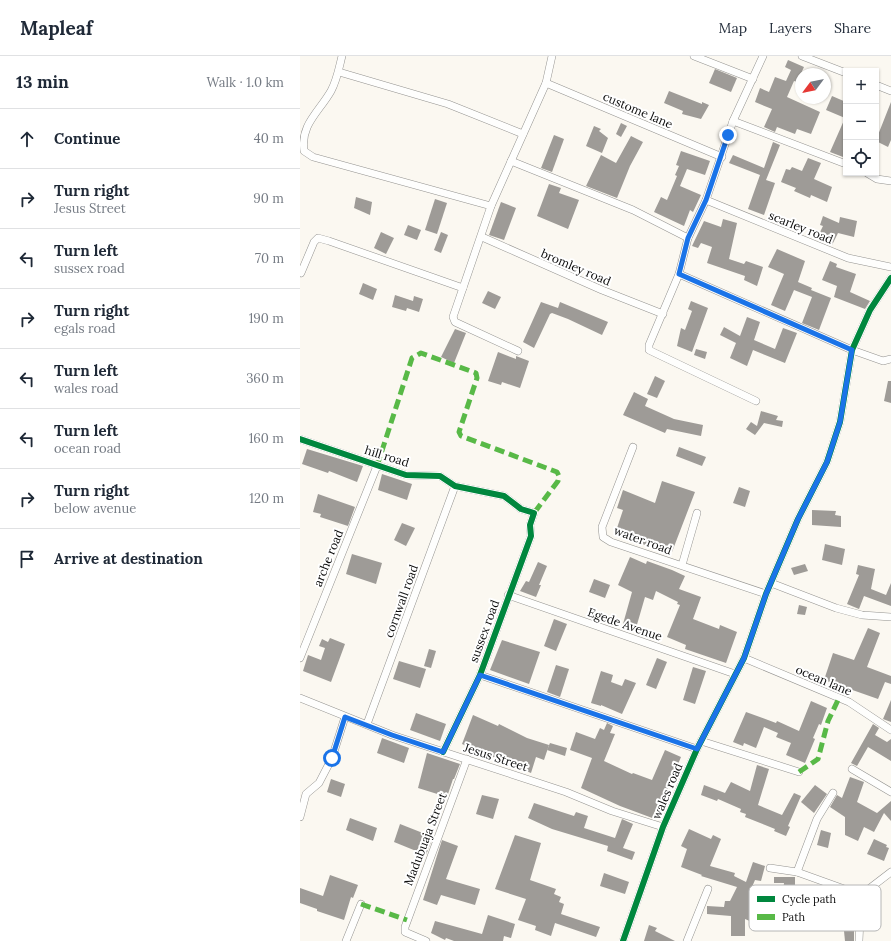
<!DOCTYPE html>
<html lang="en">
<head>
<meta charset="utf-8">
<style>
  body { margin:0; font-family:Lora,serif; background:#f2f2f3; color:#1f2937 }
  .controls { position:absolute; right:12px; top:12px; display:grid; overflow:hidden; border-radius:0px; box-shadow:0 1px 3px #0004 }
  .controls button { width:36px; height:36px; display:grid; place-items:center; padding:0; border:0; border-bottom:1px solid #e0e1e3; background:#fff; color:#1f2937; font:20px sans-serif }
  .compass { position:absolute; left:495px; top:12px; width:36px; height:36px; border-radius:50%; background:#fff; box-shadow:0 1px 3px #0004; rotate:238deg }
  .stop { position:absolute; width:12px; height:12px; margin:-9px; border:3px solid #1a73e8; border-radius:50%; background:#fff }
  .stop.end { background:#1a73e8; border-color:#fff; box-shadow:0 1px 4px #0008 }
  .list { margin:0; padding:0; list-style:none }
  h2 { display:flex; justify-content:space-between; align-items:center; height:52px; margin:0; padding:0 16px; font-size:17px }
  h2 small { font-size:13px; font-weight:400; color:#747a83 }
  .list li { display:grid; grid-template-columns:26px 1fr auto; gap:12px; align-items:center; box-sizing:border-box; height:60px; padding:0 16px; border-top:1px solid #e0e1e3 }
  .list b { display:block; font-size:15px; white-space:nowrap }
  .list p { margin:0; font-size:13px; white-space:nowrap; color:#747a83 }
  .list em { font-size:13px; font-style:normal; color:#747a83 }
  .icon { flex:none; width:22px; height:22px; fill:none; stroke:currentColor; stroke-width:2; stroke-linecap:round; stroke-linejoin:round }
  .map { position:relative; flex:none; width:591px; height:885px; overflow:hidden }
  header { display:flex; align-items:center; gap:24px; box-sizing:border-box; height:56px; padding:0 20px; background:#fff; border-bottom:1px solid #e0e1e3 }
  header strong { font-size:19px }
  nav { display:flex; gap:22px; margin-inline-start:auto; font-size:14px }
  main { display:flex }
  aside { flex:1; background:#fff }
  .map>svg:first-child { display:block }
</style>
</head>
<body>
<header>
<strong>Mapleaf</strong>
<nav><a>Map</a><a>Layers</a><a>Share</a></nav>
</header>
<main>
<aside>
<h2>13 min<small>Walk · 1.0 km</small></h2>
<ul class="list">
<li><svg class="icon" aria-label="ahead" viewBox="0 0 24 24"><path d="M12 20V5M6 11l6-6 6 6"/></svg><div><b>Continue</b></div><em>40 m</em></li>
<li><svg class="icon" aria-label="right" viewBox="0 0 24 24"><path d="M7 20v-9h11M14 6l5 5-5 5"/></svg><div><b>Turn right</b><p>Jesus Street</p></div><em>90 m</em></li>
<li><svg class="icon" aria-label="left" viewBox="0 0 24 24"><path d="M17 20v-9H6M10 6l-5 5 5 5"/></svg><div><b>Turn left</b><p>sussex road</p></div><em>70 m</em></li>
<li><svg class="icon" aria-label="right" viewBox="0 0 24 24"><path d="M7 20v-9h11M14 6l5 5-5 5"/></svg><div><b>Turn right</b><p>egals road</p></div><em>190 m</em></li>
<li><svg class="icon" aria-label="left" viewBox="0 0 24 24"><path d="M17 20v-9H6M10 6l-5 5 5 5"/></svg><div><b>Turn left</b><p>wales road</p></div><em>360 m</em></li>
<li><svg class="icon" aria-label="left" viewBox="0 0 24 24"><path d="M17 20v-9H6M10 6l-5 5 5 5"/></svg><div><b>Turn left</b><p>ocean road</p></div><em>160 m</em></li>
<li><svg class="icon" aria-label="right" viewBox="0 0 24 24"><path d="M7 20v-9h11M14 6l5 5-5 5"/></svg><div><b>Turn right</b><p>below avenue</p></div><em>120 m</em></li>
<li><svg class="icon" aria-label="arrive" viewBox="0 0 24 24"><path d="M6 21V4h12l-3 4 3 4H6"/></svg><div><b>Arrive at destination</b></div></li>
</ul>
</aside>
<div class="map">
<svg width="591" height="885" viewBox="0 0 591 885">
  <rect width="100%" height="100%" fill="#fbf8f1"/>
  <g fill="#9e9b97">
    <path d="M488,4L504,11L497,26L494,25L487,41L520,56L511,78L497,73L495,78L477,71L475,76L464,71L472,53L455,46L460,32L469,36L475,21L486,25L491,14L485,11Z"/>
    <path d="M415,13L437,22L431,36L409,27Z"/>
    <path d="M369,35L402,48V46L409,49L401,63L382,58L383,55L364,47Z"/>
    <path d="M532,40L546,46V93L543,101L530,96L545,62L526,54Z"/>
    <path d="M591,46V84L588,91L576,85V78L578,79Z"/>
    <path d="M321,67L327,70L321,81L316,78Z"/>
    <path d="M294,70L301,73L299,75L308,82L302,97L286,90Z"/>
    <path d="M254,79L264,83L252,116L241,112Z"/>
    <path d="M331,80L343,86L330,110L317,142L286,130L301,99L316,107Z"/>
    <path d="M473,86L480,89L466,124L475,127L464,159L448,153L460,119L429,107L433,99L464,112Z"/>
    <path d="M381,95L410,105L405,119L387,113L380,130L401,139L393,156L390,154L384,170L354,156L361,141L367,144L377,120L375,119L379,110L376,109Z"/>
    <path d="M508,102L521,107L514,123L532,131L527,146L511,139L510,142L494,135L496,132L481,126L486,113L490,114L492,111L502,115Z"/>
    <path d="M249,128L261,132L259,137L279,144L268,173L237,160Z"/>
    <path d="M56,141L72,146L70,159L54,152Z"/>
    <path d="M135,143L147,147L137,178L125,174Z"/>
    <path d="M201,146L216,152L204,184L189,179Z"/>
    <path d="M523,160L539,167L540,161L557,165L554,181L538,177L532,189L517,182L523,170L520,169Z"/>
    <path d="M423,163L437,167L429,203L444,208L446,205L463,211L457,230L444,224L445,220L442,219L407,207L412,191L401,187L398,192L392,190L404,165L421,171Z"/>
    <path d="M108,169L121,174L117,184L104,179Z"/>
    <path d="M81,176L94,182L86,198L74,192Z"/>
    <path d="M141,176L148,179L141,197L134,194Z"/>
    <path d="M477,193L505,205L498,226L512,232L511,234L531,242L519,274L502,267L512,241L494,234L485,255L471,249L484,218L468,211Z"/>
    <path d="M530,205L537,208L536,211L556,218L550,236L570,245L565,253L534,241L537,230L522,224Z"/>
    <path d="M63,227L77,233L73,244L59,238Z"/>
    <path d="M188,235L201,241L195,253L182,247Z"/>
    <path d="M95,239L113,245L114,240L123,243L119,256L107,252L106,255L92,251Z"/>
    <path d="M391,245L408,252L392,296L377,290L381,272L385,274L392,255L388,253Z"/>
    <path d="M241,246L258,252L260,246L308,266L302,279L268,263L252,257L250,258L234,292L223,286Z"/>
    <path d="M447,261L460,266L454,284L475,293L483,272L497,277L485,307L453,294L447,310L430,302L436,287L420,279L424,271L440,280Z"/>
    <path d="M155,273L166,277L154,307L141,301Z"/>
    <path d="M396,293L407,296L405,303L394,299Z"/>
    <path d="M198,296L216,303V300L229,305L220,332L202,326L201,329L188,325Z"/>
    <path d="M355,320L365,325L357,342L347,338Z"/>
    <path d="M588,325H591V347L584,345Z"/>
    <path d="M334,336L348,343L345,350L374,363L403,369L401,380L367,373L365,377L323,359Z"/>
    <path d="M461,355L478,360L476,364L483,365L482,371L464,367L455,379L446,373L451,366L457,370Z"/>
    <path d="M379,391L406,401L402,410L376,400Z"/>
    <path d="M7,393L63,410L57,426L29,415L28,417L2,408Z"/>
    <path d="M82,418L112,428L107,444L78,434Z"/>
    <path d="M362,425L395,436L372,496L342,488L343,485L326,480L328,475L317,472L323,454L317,452L323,434L355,447Z"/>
    <path d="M439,431L450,435L445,451L433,447Z"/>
    <path d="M18,438L55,451L48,470L20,461L21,458L13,456Z"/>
    <path d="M512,454L536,455L535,459L541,460V471L512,469Z"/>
    <path d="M102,467L115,472L106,490L94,484Z"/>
    <path d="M525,488L545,493L542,509L522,504Z"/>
    <path d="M52,498L82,507L76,528L46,518Z"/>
    <path d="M330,501L346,508L347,505L372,514L385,520L379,533L401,541L393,563L419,573L420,569L437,576L426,607L385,593L386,589L367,581L380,549L377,548L378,546L356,535L353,544L345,541L336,572L323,568L332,536L318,529Z"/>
    <path d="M238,506L247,510L239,529H241L236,541L220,535L226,525L229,526Z"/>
    <path d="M505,508L508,515L494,519L491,512Z"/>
    <path d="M558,509L575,513L571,533L586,539L591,527V550L564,540L559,553L547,548L559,519L556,518Z"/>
    <path d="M294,523L310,529L305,542L289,536Z"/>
    <path d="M499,549L507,551L505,559L497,558Z"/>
    <path d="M254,563L267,568L256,595L244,590Z"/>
    <path d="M568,572L580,577L567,611L591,620V628L585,626L578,643L524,624L533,597L554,604Z"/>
    <path d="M30,582L45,588L31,626L3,615L8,599L21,604L25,592L19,590L22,583L28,586Z"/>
    <path d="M202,584L240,596L229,628L190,614Z"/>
    <path d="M129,593L136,595L131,612L124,610Z"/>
    <path d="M357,602L367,606L356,633L346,629Z"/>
    <path d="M99,605L126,613L120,632L93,623Z"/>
    <path d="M256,609L269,613L260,641L247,636Z"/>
    <path d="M393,611L406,615L395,648L383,644Z"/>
    <path d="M301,615L313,619L311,626L322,630L325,623L336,627L322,658L301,649V650L291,647Z"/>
    <path d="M591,644V666L583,663Z"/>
    <path d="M511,645L527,652L521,669L519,668L513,682L515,683L505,707L486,699L491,687L476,681L478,677L464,671L456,692L444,687L443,690L433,686L446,656L476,667L477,665L499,675Z"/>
    <path d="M116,657L146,668L140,685L110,674Z"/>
    <path d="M173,659L198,670L199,668L227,682L249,689L244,704L236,701L231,717L162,688Z"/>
    <path d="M307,667L313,670L310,677L315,678L304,705L332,718L333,717L352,724L365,694L381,701L355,763L320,750L281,732L292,702L270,694L276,676L295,683L300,672L304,674Z"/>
    <path d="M573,668L579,672L575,679L587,686L591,683V705L568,691L557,710L551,707Z"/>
    <path d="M82,682L109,692L104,707L77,697Z"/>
    <path d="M250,687L267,692L265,700L247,694Z"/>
    <path d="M127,697L160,708L154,723H153L147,741L118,732Z"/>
    <path d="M457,709L469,713L458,749L482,759L494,737L501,740L488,770L490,771L486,780L474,775L475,773L445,761L446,758L440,756L441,753L418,743L417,745L401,739L404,729L425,737L431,726L450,735Z"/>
    <path d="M550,721L564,726L557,746L577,757L591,745V765L584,757L574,776L564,771L558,785L545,779V761L530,751L537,739L542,742Z"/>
    <path d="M31,723L45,728L41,741L27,736Z"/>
    <path d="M515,729L527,738L514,757L501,746Z"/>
    <path d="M182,739L199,743L193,763L176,758Z"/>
    <path d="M234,747L274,760L276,756L288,760L284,772L315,782L322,763L333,768L323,792L335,796L332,804L307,795L308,790L252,773L228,762Z"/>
    <path d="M50,762L77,772L73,785L46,774Z"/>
    <path d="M100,768L133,781L126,799L94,786Z"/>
    <path d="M389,773L411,783L413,779L421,783L410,810L435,817L434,820L446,826L453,806L465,810L461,825L455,824L449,838L481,851L484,827H474V821H495V831L500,832L496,870L482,868V866L472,863L468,873L445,863V880H431V860L407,858V850L424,851L425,845H430L437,831L401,820L402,819L381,811L387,793L381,790Z"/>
    <path d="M521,774L531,777L528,792L517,789Z"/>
    <path d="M215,779L241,787L230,824L256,833L254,838L261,841L259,846L264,848L261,858L300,871L296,881L255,867L251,880L235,874L236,870L218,864L226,843L195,833Z"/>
    <path d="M574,783L587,789L586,791L589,792L584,805L567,798Z"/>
    <path d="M142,784L158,790L146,823L180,833L175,849L141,839L137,849L123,844Z"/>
    <path d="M304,817L329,826L325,838L300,830Z"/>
    <path d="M30,819L58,829L53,842L51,841L44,864L17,855V853L0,847V832L23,840Z"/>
    <path d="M188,859L215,868L211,882L204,880L203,885H154L146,882L145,884L131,877L135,865L182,878Z"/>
    <path d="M349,869L357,872L355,875L375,885H344Z"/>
    <path d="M544,875H554V885H545Z"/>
  </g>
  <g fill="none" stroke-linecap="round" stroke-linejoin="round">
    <g stroke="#949390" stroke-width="8">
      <g id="minor">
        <path d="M42,0C39,12 37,24 31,35C19,56 0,69 4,95L13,101L191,150"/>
        <path d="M394,0L453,23"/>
        <path d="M502,0L546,17"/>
        <path d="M39,16L148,48L223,78"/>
        <path d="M246,27L422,101"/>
        <path d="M576,29L591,35"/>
        <path d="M433,65L546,108"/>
        <path d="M211,105L333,154L388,182"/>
        <path d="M567,117L577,123L591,125"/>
        <path d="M406,144L548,202L591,211"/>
        <path d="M182,181L302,234L363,258"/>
        <path d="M1,217L14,186L18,182L29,185L163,232"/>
        <path d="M379,218L552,294L583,305L591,303"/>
        <path d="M218,295L155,266L153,261L191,150L246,27L252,0"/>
        <path d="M456,345L353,296L349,294V289L379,218L388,182L406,144L433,65L463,0"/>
        <path d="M0,383L106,419L140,420L155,430L204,440L221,453L234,457L230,469L231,480L180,619L143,696"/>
        <path d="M333,391L302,471L303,481L311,486L466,538"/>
        <path d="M382,509L397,457"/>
        <path d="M471,527L536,552L562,559L591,561"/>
        <path d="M208,539L435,618"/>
        <path d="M0,602L77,410"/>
        <path d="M444,602L549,646L591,674"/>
        <path d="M180,619L397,693"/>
        <path d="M0,642L92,679L266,736L312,755L363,771"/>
        <path d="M67,668L155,430"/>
        <path d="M401,685L499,716"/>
        <path d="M552,713L591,736"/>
        <path d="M0,761L6,738L19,727L32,702L45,661"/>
        <path d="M470,812L497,816L561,839"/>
        <path d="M497,816L517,763L533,737"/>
        <path d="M561,839L591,816"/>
        <path d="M46,885L61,848"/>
        <path d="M126,885L105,876V871L167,703"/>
        <path d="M323,885L363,771L397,693L444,602L466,538L498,463L527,406L540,366L552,294L570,254L591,222"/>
        <path d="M387,885L408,833"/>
        <path d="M559,885L561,839"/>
      </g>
    </g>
    <use href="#minor" stroke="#fefefd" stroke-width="7"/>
    <g stroke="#58b947" stroke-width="5" stroke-dasharray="10 5" stroke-linecap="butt">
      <path d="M77,410L112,302L121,297L176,317L177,322L159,376L161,380L257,416L259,420L258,425L234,457"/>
      <path d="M499,716L518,703L528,665L539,642"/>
      <path d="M61,848L107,864"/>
    </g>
    <g stroke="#fff" stroke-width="8">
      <g id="cycleway">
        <path d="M0,383L106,419L140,420L155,430L204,440L221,453L234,457L230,469L231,480L180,619L143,696"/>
        <path d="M323,885L363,771L397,693L444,602L466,538L498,463L527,406L540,366L552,294L570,254L591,222"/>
      </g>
    </g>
    <use href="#cycleway" stroke="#00873e" stroke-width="6"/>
  </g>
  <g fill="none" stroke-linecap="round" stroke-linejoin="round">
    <path stroke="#1a73e8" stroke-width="5" d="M32,702L45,661L92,679L143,696L180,619L397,693L444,602L466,538L498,463L527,406L540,366L552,294L379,218L388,182L406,144L428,79"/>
  </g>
  <g text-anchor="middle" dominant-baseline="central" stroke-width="4" stroke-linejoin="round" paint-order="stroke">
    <g font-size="12" fill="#0d0d0d" stroke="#fff">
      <text transform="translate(338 54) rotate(23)">custome lane</text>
      <text transform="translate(501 171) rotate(22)">scarley road</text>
      <text transform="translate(276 211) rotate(23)">bromley road</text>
      <text transform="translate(87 400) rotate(17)">hill road</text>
      <text transform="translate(343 484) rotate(20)">water road</text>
      <text transform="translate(28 502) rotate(-68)">arche road</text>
      <text transform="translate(101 545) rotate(-70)">cornwall road</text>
      <text transform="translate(325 568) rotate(19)">Egede Avenue</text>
      <text transform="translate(184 575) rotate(-70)">sussex road</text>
      <text transform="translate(524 624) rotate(23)">ocean lane</text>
      <text transform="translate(196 701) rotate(18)">Jesus Street</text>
      <text transform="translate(367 735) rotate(-67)">wales road</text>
      <text transform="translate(125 783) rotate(-69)">Madubuaja Street</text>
    </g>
  </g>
  <rect x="449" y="829" width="132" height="46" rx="6" fill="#fff" stroke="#b6b6b6" stroke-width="1"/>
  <rect x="457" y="840" width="18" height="6" fill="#00873e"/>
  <rect x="457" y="858" width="18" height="6" fill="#58b947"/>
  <g font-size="11" fill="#0d0d0d">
    <text x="482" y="847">Cycle path</text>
    <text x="482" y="865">Path</text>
  </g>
</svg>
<div class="controls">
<button>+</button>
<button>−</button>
<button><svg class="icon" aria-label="locate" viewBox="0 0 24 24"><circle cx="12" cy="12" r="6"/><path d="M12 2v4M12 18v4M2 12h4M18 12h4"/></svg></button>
</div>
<svg class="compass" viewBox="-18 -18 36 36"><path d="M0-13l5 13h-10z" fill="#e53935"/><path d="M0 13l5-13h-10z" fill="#747a83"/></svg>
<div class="stop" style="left:32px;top:702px"></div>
<div class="stop end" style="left:428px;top:79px"></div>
</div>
</main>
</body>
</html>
